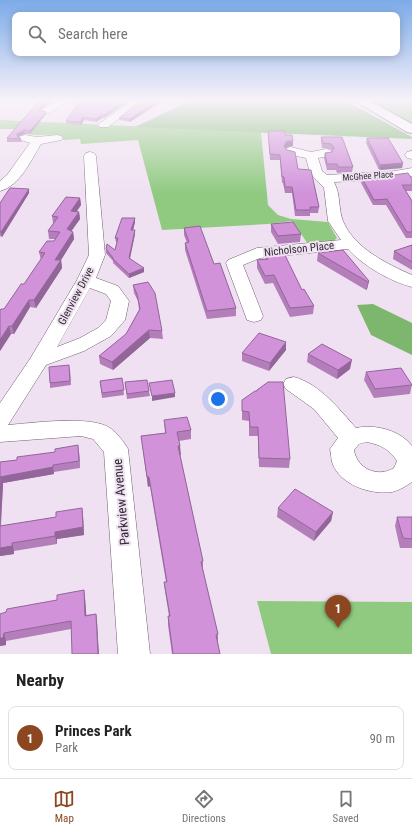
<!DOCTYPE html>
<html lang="en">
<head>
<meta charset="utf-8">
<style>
  body { margin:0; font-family:"Roboto Condensed",sans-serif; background:#f2f2f2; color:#222 }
  .you { position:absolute; left:218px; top:399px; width:14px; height:14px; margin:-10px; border:3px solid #fff; border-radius:50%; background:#1a73e8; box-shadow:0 0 0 6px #1a73e833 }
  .badge { display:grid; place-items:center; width:26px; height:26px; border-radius:50%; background:#8c4620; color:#fff; font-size:13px; font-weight:700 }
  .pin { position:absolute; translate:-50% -33px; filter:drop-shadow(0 1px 2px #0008) }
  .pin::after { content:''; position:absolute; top:21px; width:14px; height:12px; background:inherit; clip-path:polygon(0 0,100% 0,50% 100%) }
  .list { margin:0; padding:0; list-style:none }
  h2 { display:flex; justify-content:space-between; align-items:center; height:52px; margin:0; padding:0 16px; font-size:17px }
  h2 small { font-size:13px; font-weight:400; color:#767676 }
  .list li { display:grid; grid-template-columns:26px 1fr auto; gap:12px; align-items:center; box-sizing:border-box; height:64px; margin:0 8px 8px; padding:0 8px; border:1px solid #e0e0e0; border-radius:8px }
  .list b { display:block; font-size:15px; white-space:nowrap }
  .list p { margin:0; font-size:13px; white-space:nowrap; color:#767676 }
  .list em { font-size:13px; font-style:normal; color:#767676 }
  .icon { flex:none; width:22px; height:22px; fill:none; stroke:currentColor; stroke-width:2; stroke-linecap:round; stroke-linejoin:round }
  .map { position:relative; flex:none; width:412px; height:654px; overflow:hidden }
  .search { position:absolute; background:#fff; box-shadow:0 2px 10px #0003; left:12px; right:12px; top:12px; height:44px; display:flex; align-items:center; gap:10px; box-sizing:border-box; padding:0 14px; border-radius:8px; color:#767676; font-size:15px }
  .sheet { height:124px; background:#fff }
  nav { display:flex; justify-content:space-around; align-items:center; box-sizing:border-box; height:56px; border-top:1px solid #e0e0e0; background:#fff; font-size:11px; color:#767676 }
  nav a { display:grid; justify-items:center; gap:2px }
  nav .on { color:#8c4620 }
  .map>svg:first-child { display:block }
</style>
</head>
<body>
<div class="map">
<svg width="412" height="654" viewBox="0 0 412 654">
  <rect width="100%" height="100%" fill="#f0e1f2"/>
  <g fill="#90ca81">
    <path d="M368,101H412V125Z"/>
    <path d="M0,120L261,132L268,205L278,215L291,219L328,222L337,238L333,242L308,244L292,221L268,224L162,230L138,140L81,144L80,139L63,140L60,135C47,134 26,138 17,129H0Z"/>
    <path d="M257,601L412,602V654H271Z"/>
  </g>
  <g fill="#7cb76d">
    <path d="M190,101H346L412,137V139L135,127Z"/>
    <path d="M373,304L412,323V355L371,335L357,305Z"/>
  </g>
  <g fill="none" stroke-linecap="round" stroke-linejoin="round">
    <g stroke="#6e616f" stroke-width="1">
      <g id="street">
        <path d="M55,101H68L50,113H42L41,111Z"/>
        <path d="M132,101H144L108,127H100L98,125L100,123Z"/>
        <path d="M25,135L37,137L57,135L61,136L63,138L61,140L41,144C31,160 20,186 0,191V181L7,175L30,143L21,140L19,138L21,136Z"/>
        <path d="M291,147L311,152L326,149L330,150L332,153L330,156L318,158L322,171L327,175L395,171L412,168V176L395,179L334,182C341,195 338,208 343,221C354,248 387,264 412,275V287C391,282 362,265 348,249L260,258L243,265L263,316L261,320L254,322L247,320L226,263L228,260L257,248L341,240L328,221L324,188L310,173L306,158L287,154L285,151L287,148Z"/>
        <path d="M412,151V159L407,158L405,155L407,152Z"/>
        <path d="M90,152L94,153L96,156L105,255L96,278L118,286L129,301L125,320L111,336L84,351L46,365L8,425C32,423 91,415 110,428C117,433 124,442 128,449L150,654H118L104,452L93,439L81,436L0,442V403L30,359L77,280L89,255L84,156L86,153ZM90,288L106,294L111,301L106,320L98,328L80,338L57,347Z"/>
        <path d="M294,377C320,384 339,409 356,428C375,424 400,430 412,446V482C406,486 400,490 392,492C371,495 339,485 332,462C331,458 331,453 330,449L338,438L314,409L286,389L283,384L286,379ZM367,442C381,445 389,449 397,461L394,468C378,478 357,469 354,450L359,444Z"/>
      </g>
    </g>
    <g stroke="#6e616f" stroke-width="2">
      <path id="secondary" d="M355,101H370L412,124V133L407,132Z"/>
    </g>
    <use href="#street" fill="#fff" fill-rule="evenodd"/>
    <use href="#secondary" fill="#fff" fill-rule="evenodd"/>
  </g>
  <g fill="#b47ebb">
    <path d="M129,101L104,118H102L96,122L84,120L81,125L67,124L66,121Z"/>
    <path d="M141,101H162L130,122L120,120L119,118Z"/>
    <path d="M40,110V111L46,114L30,134H25L18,137L21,139L22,142H7V138Z"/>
    <path d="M268,131L285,135L293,146L287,147L286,148L298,169L319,207L318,213H310V216H295L292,193H285L283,183H282L280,160H270L268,136Z"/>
    <path d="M321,137H342L353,167L352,172L337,173L336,170H327L324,158L325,153L332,152V151L330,149L322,148L321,141Z"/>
    <path d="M367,138L403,163L402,168L379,170L366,143Z"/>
    <path d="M385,176L412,179V191H405L412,201V238H406L386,205H373L361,183L362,178H385Z"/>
    <path d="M29,189V193L2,237L0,236V203Z"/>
    <path d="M80,198L81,205L77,211L79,212L80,219L71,231L73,232L74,239L61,260L62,268L36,308L30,307L14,334H11L0,351V310L4,309L24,284L41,260L39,252L54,241L55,239H49L48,231L54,223H53L52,216Z"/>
    <path d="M135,222L133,230L135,234L130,259L144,272L129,278L113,263V261L106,253V249L115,250L117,242H116L115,238Z"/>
    <path d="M271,224L301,234L300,242L278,244L271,232Z"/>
    <path d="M184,228L214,264L236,308V316L207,319L185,250V243H187L184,235Z"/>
    <path d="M412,245V270L393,259L394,251Z"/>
    <path d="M318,253L369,281L367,289L366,290L317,261Z"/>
    <path d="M265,255L302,290L314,306L313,314L290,317L273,283L265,284L257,268V260L265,259Z"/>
    <path d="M133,285L162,331L163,339L150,338L113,370L100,364L99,356L126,334L139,310L138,301L134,293Z"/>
    <path d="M286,350L269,371L242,361V353Z"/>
    <path d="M308,354L350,369L337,379L307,362Z"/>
    <path d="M70,369L71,385L50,388V383Z"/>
    <path d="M366,372L412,384L410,394L374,398L364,380Z"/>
    <path d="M122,378L124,395L102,398L100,381Z"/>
    <path d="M125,382L149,391L150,396L127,399Z"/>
    <path d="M242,400L290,459L289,468L259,467L258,436H249V421L242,420Z"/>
    <path d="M164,420L191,430V439L179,441L180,446V455L203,561V571L218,634V643L220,654H172L168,625V616H169L165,591L164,582H166L150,486L148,487L141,436L165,433Z"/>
    <path d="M79,452L80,468L54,472V474L3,483V485L1,526L56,517L82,508L83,516L84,535L57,539V544L14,551V554L0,556V462Z"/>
    <path d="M278,508L333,512L331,521L314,541L277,517Z"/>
    <path d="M397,517H412V548H400L395,526Z"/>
    <path d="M84,590L85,598L86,615L96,614L97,621L71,629L6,641V645L0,646L6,612L57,600Z"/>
  </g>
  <g fill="#926699">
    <path d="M48,101H52L40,110V107Z"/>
    <path d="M125,101H129L104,118V115Z"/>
    <path d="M158,101H162L130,122V119Z"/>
    <path d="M46,112V114L30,134V131Z"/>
    <path d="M101,115L102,118L96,122V119Z"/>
    <path d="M83,117L84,120L81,125L80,122Z"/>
    <path d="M24,130L25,134L18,137V139L17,134Z"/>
    <path d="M287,141H293V146L287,147L284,152V146Z"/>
    <path d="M403,163L402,168L379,170L380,165Z"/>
    <path d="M29,189V193L2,237L1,232Z"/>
    <path d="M80,198L81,205L72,218L71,211Z"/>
    <path d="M79,212L80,219L68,236L67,229Z"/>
    <path d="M135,218V222L132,234L131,230Z"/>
    <path d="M135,230V234L129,262V258Z"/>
    <path d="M73,232L74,239L61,260L62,268L36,308L34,300L55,260Z"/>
    <path d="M144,268V272L129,278V274Z"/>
    <path d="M369,281L367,289L366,290L368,282Z"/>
    <path d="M29,300L30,307L14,334L12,326Z"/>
    <path d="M9,326L11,334L0,351V340Z"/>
    <path d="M149,330L150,338L113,370L112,362Z"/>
    <path d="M286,342V350L269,371L270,363Z"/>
    <path d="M352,360L350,369L337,379L338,370Z"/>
    <path d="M175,393V397L152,401V396Z"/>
    <path d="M78,445L79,452L80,468L79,461Z"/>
    <path d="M178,446H180L181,455L179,456Z"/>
    <path d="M53,465L54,474L3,483V485L0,534V477Z"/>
    <path d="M147,477H149L150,486L148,487Z"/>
    <path d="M82,508L83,516L84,535L57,539V544L55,536V532Z"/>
    <path d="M333,512L331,521L314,541L316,532Z"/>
    <path d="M12,543L14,551V554L0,556V548Z"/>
    <path d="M84,590L85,598L87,623L85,616Z"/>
    <path d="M96,614L97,621L99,654H98Z"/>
    <path d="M4,633L6,641V645L0,646V638Z"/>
  </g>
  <g fill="#d192da" stroke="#926699">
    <path d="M39,101H48L40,107V111L46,112L30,131L24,130L17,134V136L21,139L7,138Z"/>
    <path d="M80,101H125L104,115H101L96,119L83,117L80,122L66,121Z"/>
    <path d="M141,101H158L130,119L119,118Z"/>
    <path d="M268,131H285V135H292L293,141H287L284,146L287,150L295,152L298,169L311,170L319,207H310V210H296L292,187H285L284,177H282L280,155L270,154Z"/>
    <path d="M321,137H342L353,167H338L337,164H327L325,153L332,152L334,147L331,144L323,143Z"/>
    <path d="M367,138H388L403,163L380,165Z"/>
    <path d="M408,173L412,179V185H402L412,201V232H407L387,199L374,200L362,178H387L385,176Z"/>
    <path d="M10,188L29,189L1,232H0V203Z"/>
    <path d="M66,197L80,198L71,211L79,212L67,229L73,232L55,260H61L34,300H29L12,326H9L0,340V310L1,309H4L21,284H24L45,253L39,252L47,241H54L60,232L48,231L58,217L52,216Z"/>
    <path d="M122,218H135L131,230H135L129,258L144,268L129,274L113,259V258L106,249L107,244L115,250L118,238H115Z"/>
    <path d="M293,222L301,234L278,236L271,224Z"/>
    <path d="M200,226L214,264L220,263L236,308L207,311L185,243L189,242L184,228Z"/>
    <path d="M412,245V262L394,251Z"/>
    <path d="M343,250L369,281L368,282L318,253Z"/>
    <path d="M284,253L302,290L304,289L314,306L290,308L274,275L265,276L257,260L268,259L265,255Z"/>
    <path d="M148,282L155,293L162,331L149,330L112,362L99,356L126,334L140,309L137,294L133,285Z"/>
    <path d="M259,333L286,342L270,363L242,353Z"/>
    <path d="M322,344L352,360L338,370L308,354Z"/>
    <path d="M69,365L70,381L50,383L49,367Z"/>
    <path d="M401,368L412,385L375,389L366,372Z"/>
    <path d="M122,378L124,390L102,393L100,381Z"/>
    <path d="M147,380L149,391L127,394L125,382Z"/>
    <path d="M172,380L175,393L152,396L149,383Z"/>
    <path d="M268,382H283L290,459L259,458L258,427H250L249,412L242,411V400L255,391H257V390Z"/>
    <path d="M187,417L191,430L177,432L180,446H178L203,561L201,562L218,634L216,635L220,654H173L168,616H170L164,582H167L149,477H147L141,436L166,433L164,420Z"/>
    <path d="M78,445L79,461L53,465V467L0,477V462L17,460V457L55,452V449Z"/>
    <path d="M0,478H1L0,497Z"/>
    <path d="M295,489L333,512L316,532L278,508Z"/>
    <path d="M82,508L83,527L55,532V536L12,543V546L0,548V526L56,517V512Z"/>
    <path d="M397,517H412V539L403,538Z"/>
    <path d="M84,590L85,616L96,614L98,654H72L71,621L4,633L3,638H0V614L6,612L7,609L57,600V595Z"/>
  </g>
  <linearGradient id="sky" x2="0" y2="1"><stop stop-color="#7cabe9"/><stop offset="0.52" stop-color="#f8f2f9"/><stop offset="1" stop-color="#f8f2f9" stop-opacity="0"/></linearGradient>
  <rect width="412" height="193" fill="url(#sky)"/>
  <g text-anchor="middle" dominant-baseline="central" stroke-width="4" stroke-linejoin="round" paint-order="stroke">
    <g font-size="9" fill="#322c33" stroke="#f0e1f2">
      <text transform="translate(368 176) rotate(-4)">McGhee Place</text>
    </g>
    <g font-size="11" fill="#322c33" stroke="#f0e1f2">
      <text transform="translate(299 249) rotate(-6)">Nicholson Place</text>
      <text transform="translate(76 296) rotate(-62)">Glenview Drive</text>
    </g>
    <g font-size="13" fill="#322c33" stroke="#f0e1f2">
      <text transform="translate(121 502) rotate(-95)">Parkview Avenue</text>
    </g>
  </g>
</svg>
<div class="you"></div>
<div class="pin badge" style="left:338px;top:628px">1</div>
<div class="search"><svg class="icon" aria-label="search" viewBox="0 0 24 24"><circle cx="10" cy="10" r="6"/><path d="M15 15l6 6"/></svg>Search here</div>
</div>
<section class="sheet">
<h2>Nearby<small></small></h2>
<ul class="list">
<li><span class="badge">1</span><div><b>Princes Park</b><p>Park</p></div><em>90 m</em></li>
</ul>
</section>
<nav>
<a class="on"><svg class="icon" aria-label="map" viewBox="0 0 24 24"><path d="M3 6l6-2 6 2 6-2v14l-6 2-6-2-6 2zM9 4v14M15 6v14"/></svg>Map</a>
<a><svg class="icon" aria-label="directions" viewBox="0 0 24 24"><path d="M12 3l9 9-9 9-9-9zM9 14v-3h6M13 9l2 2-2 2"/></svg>Directions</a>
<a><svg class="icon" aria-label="saved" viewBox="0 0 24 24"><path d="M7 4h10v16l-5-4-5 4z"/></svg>Saved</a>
</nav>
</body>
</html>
